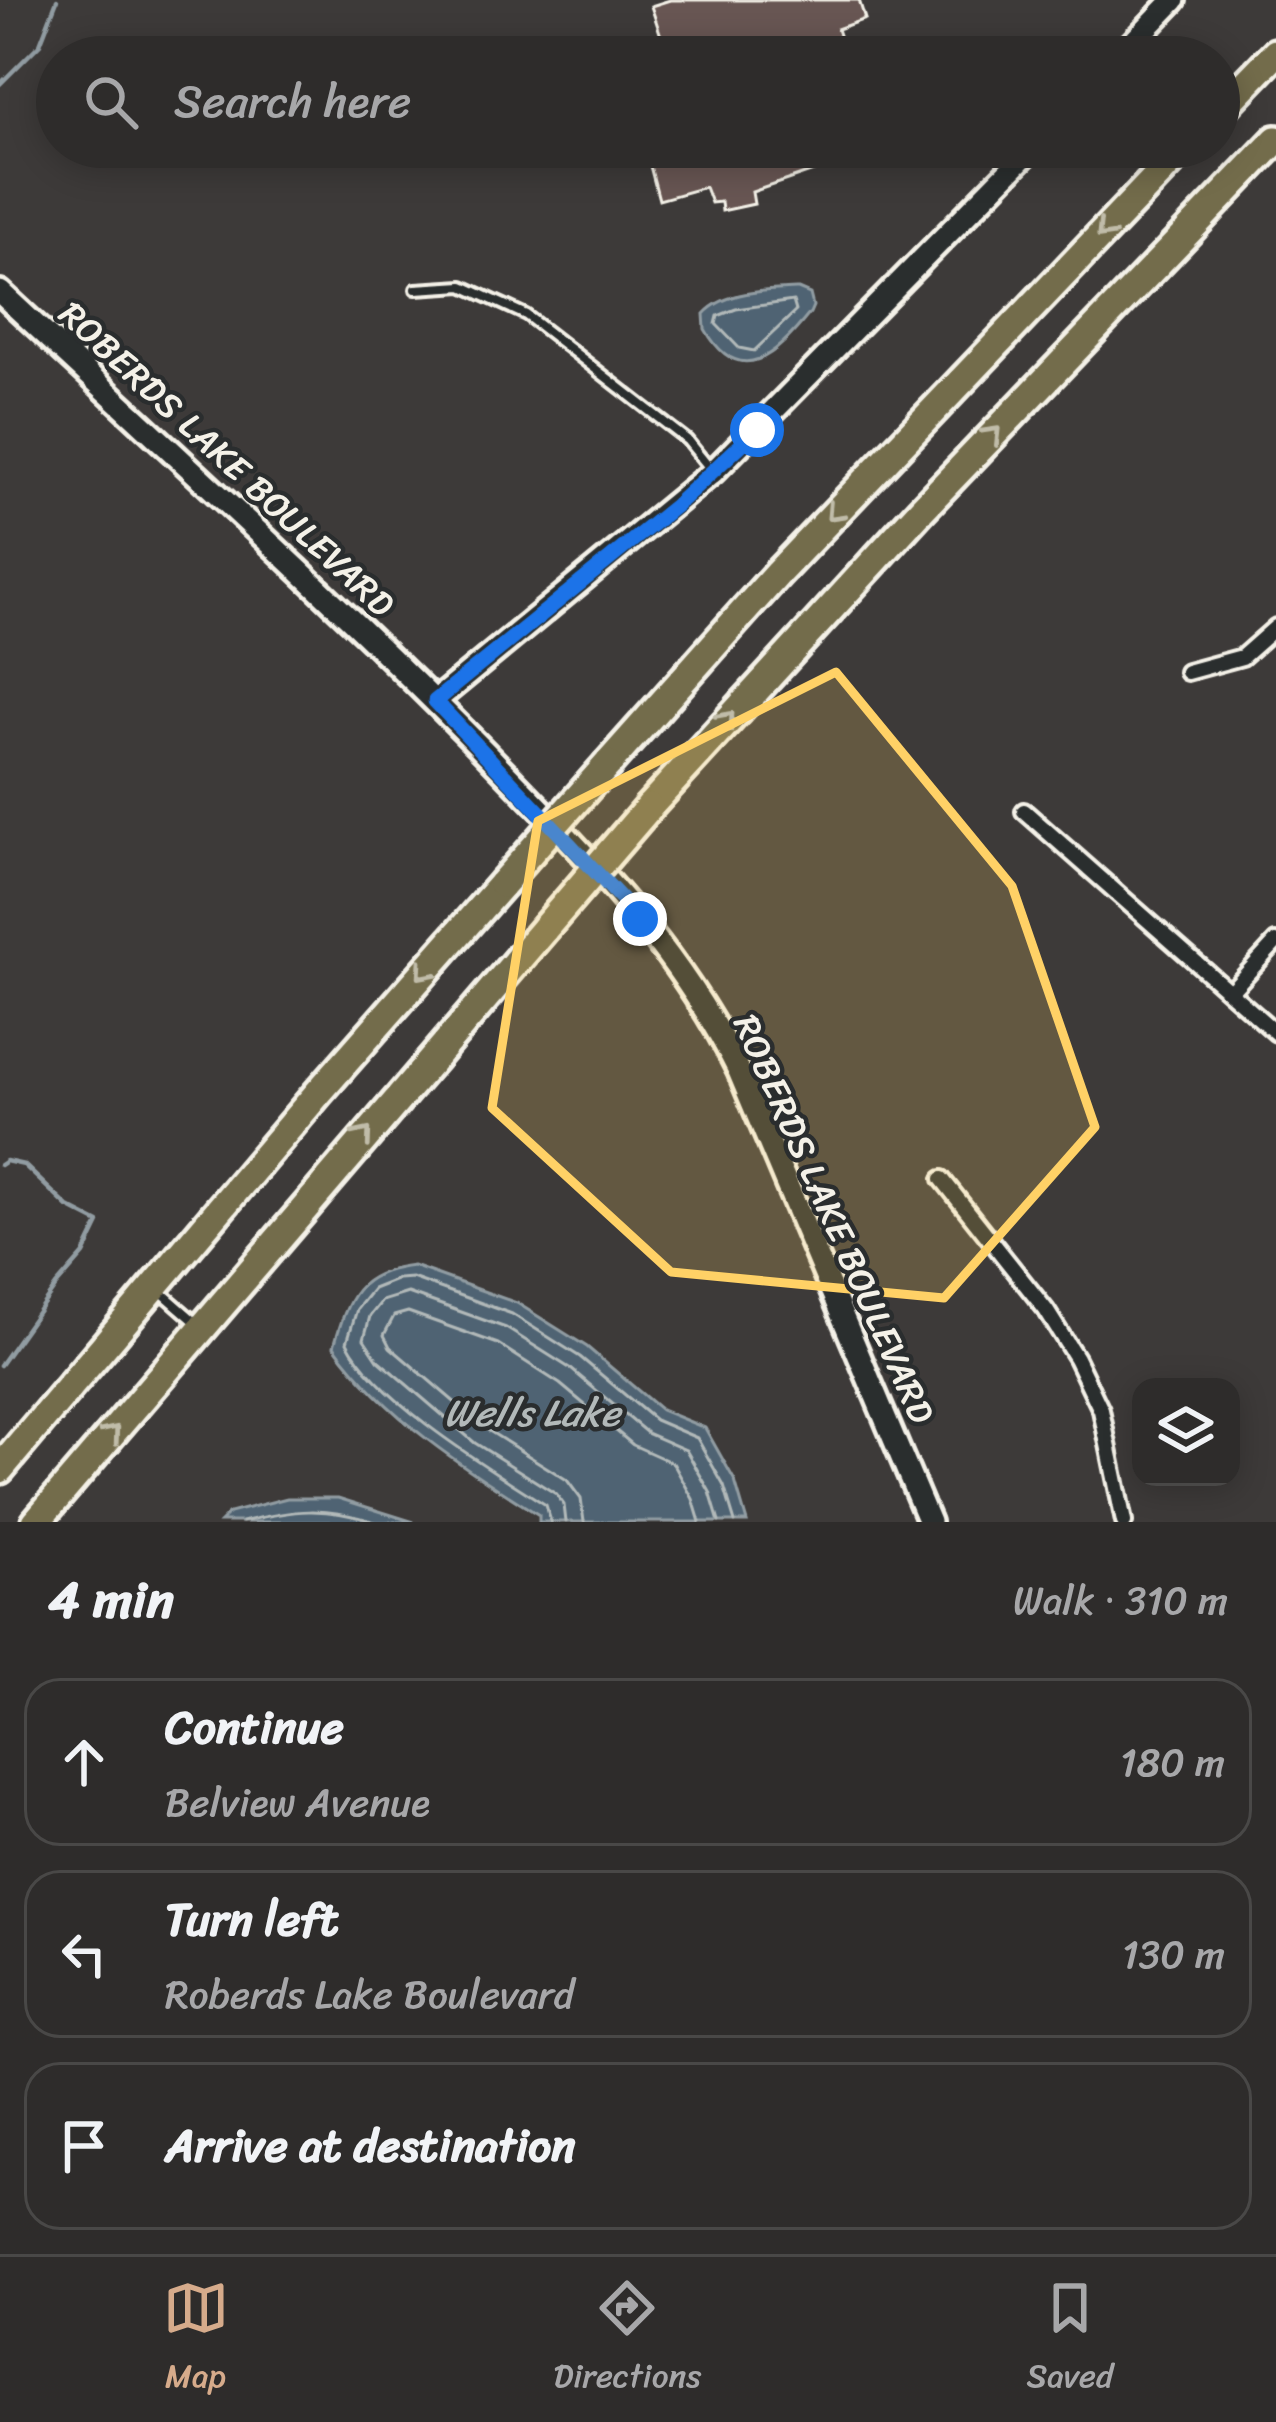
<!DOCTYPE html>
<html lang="en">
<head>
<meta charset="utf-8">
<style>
  body { margin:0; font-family:Sriracha,sans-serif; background:#3a3837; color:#f1f3f6 }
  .controls { position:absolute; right:36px; bottom:36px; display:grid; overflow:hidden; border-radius:24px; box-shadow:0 6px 30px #0003 }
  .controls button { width:108px; height:108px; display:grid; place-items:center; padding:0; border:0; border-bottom:3px solid #494847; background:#2e2c2b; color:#f1f3f6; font:60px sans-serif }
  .stop { position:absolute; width:36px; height:36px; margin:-27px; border:9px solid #1a73e8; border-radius:50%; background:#fff }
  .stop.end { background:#1a73e8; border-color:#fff; box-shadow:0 3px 12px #0008 }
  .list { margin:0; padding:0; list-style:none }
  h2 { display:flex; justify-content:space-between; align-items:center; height:156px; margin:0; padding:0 48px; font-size:51px }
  h2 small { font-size:39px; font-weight:400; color:#a7a7a9 }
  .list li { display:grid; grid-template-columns:78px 1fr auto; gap:36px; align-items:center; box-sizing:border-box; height:168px; margin:0 24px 24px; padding:0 24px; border:3px solid #494847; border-radius:36px }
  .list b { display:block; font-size:45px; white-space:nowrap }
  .list p { margin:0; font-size:39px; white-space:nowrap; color:#a7a7a9 }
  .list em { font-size:39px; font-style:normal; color:#a7a7a9 }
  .icon { flex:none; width:66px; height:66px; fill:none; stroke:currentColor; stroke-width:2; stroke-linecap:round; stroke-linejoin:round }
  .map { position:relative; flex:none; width:1276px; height:1522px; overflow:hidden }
  .search { position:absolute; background:#2e2c2b; box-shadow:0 6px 30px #0003; left:36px; right:36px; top:36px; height:132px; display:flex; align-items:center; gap:30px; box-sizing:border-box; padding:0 42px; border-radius:66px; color:#a7a7a9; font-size:45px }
  .sheet { height:732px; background:#2e2c2b }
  nav { display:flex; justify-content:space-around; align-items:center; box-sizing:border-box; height:168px; border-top:3px solid #494847; background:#2e2c2b; font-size:33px; color:#a7a7a9 }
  nav a { display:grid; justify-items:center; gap:6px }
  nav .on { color:#d6ab8b }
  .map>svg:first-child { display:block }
</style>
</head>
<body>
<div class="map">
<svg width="1276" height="1522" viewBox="0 0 1276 1522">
  <rect width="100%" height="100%" fill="#3d3a39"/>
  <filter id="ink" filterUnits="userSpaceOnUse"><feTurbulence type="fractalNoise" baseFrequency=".00833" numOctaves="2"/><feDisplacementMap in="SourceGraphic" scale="24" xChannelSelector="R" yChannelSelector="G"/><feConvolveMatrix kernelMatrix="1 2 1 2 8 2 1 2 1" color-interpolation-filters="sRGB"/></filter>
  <g filter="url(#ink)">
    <g fill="#4f6473" stroke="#919ca2" stroke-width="3">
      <path d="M798,289L810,294L813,306L810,313C778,353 740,391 705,329L704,314C724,291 769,290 798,289Z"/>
      <path d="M413,1266L517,1303L587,1347L661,1410L705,1428L735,1481L747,1522H539V1515C464,1468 386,1418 334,1346C348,1297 357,1272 413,1266Z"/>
      <path d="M287,1498H338L414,1522H220L229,1513Z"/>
    </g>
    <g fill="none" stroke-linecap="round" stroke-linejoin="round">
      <g stroke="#b2b9b9" stroke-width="3">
        <path d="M793,301L796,311L754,351L739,348L716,324L718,316L736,309Z"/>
        <path d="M242,1522C294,1509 324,1506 375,1522"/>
        <path d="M551,1522L546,1505C490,1469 377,1401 347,1342L357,1309L373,1289L398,1279L412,1278L512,1314L580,1357L655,1420L697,1438L724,1486L735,1522"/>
        <path d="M566,1522L564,1505L556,1494L475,1443L378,1360L364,1339L370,1316L382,1301L408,1293L506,1328L571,1369L647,1433L686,1450L710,1492L719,1522"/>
        <path d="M584,1522L581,1499L567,1480L486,1429L390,1347L384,1335L394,1316L408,1312L498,1344L560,1384L633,1445L673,1463L693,1499L700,1522"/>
      </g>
      <g stroke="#919ca2" stroke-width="4.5">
        <path d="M0,84L40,44L57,0"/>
        <path d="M0,1165L6,1161L24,1165L68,1207L99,1223L84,1254L56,1286L0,1365"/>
      </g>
    </g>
    <g fill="#685752" stroke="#f4f1e8" stroke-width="3">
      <path d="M670,0H859L865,19L837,29L846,57H668L651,6Z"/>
      <path d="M645,147H871L872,151L752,192L754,204L722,211L721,202L711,203L705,187L659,200Z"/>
    </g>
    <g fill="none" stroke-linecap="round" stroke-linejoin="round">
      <g stroke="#f4f1e8" stroke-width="16">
        <g id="lane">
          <path d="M416,289L463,286L526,315L687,440L712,471"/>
          <path d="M160,1291L199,1325"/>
        </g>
      </g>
      <g stroke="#f4f1e8" stroke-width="22">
        <g id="street">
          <path d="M1187,672L1242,657L1276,627"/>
          <path d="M1024,811L1276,1033"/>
          <path d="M1230,992L1276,942"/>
          <path d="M942,1179L1046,1310L1076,1358L1101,1410L1124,1522"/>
        </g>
      </g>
      <g stroke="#f4f1e8" stroke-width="30">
        <g id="secondary">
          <path d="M1119,57L1174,0"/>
          <path d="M0,292C163,444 328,593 484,751C580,849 678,946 739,1071L929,1522"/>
          <path d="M435,701L713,472L1033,147"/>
        </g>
      </g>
      <g stroke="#f4f1e8" stroke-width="36">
        <g id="highway">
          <path d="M1219,112L1276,53"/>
          <path d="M608,764L778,573L1185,147"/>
          <path d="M649,807L921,510L1276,140"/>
          <path d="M0,1469L318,1093L502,884"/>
          <path d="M36,1522L545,928"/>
        </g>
      </g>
      <use href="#lane" stroke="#2a2d2e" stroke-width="8"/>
      <use href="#street" stroke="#2a2d2e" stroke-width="14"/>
      <use href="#secondary" stroke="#2a2d2e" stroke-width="21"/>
      <use href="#highway" stroke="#736c4b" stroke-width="27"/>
      <g stroke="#f4f1e8" stroke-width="36" stroke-linecap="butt">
        <g id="highway-bridge">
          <path d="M502,884L608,764"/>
          <path d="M545,928L649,807"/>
        </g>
      </g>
      <use href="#highway-bridge" stroke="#736c4b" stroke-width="27"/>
    </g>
    <defs><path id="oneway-chevron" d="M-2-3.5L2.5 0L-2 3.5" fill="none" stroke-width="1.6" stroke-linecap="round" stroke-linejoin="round" transform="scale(3)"/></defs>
    <g stroke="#c0bca9">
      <use href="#oneway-chevron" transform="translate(1104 231) rotate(134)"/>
      <use href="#oneway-chevron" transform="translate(993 434) rotate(-46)"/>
      <use href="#oneway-chevron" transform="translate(834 513) rotate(133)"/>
      <use href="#oneway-chevron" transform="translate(727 719) rotate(-48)"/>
      <use href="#oneway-chevron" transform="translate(424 972) rotate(131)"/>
      <use href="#oneway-chevron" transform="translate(364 1135) rotate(-50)"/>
      <use href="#oneway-chevron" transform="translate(112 1433) rotate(-50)"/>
    </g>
  </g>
  <g fill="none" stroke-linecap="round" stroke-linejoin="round" filter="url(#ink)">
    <path stroke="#1a73e8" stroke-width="15" d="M640,919L435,701L675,506L757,430"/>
  </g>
  <path fill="#ffd166" fill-opacity="0.2" stroke="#ffd166" stroke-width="9" stroke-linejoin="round" d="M836,672L1012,886L1095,1127L944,1298L671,1272L492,1108L538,821Z"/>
  <g text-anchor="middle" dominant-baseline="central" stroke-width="9" stroke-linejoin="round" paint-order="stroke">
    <g font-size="36" fill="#f4f1e8" stroke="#2a2d2e">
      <text transform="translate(227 459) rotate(43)">ROBERDS LAKE BOULEVARD</text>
      <text transform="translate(834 1219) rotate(66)">ROBERDS LAKE BOULEVARD</text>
    </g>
    <g font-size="39" font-style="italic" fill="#b2b9b9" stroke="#2a2d2e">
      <text x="532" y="1412">Wells Lake</text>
    </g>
  </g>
</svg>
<div class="controls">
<button><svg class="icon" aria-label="layers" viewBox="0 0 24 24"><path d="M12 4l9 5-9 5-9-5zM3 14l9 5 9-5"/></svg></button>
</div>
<div class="stop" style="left:757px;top:430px"></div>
<div class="stop end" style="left:640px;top:919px"></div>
<div class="search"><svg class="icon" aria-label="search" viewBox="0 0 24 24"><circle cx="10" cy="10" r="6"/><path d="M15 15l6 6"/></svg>Search here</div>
</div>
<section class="sheet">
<h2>4 min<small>Walk · 310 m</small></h2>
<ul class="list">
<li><svg class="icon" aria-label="ahead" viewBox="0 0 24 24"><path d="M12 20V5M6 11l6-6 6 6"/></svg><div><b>Continue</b><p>Belview Avenue</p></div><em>180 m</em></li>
<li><svg class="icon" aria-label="left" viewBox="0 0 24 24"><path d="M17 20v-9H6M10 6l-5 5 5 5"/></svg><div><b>Turn left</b><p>Roberds Lake Boulevard</p></div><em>130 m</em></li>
<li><svg class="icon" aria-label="arrive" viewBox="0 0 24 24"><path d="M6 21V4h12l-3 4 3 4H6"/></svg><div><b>Arrive at destination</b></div></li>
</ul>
</section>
<nav>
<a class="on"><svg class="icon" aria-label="map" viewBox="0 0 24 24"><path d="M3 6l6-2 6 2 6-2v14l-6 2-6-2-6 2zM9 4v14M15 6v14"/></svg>Map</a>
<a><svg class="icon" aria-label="directions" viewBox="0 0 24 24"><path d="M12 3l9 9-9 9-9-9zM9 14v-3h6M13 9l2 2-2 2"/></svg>Directions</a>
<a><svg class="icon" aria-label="saved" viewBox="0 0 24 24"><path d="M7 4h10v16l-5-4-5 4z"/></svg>Saved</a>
</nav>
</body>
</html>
